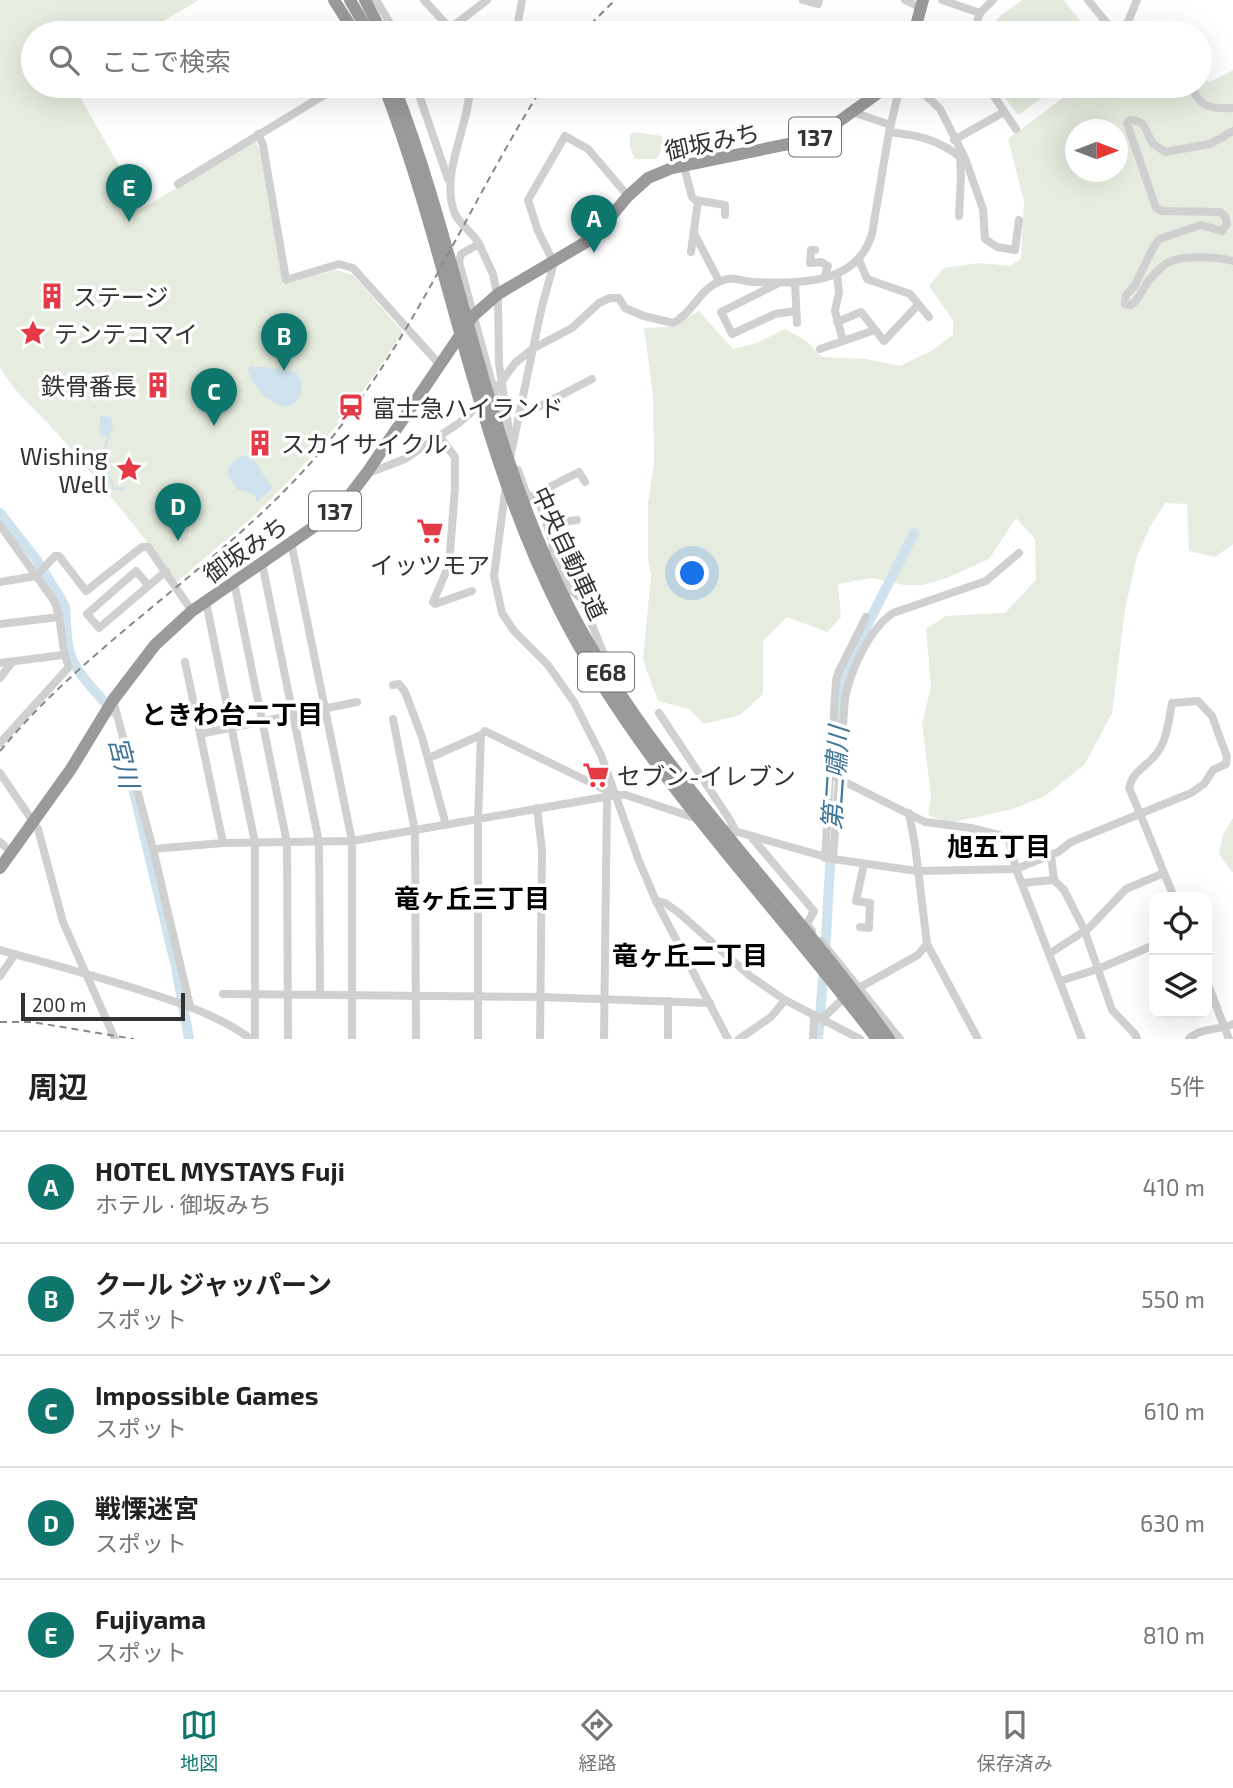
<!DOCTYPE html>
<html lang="ja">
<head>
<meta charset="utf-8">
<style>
  body { margin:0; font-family:"Exo 2","Noto Sans JP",sans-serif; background:#f2f2f2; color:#222 }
  .controls { position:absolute; right:21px; bottom:21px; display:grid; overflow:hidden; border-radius:14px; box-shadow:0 7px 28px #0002 }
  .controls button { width:63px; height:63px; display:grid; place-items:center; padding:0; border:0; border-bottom:2px solid #e0e0e0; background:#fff; color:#222; font:35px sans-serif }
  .compass { position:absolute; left:1065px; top:119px; width:63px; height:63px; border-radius:50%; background:#fff; box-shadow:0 7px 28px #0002; rotate:90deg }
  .scale { position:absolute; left:21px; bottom:18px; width:164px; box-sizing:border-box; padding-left:7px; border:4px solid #333; border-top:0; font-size:19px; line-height:24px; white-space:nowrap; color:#333; -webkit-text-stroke:5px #fff; paint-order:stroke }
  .you { position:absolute; left:693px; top:574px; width:24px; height:24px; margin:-18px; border:5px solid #fff; border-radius:50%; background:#1a73e8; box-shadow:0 0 0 10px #1a73e833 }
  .badge { display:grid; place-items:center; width:46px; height:46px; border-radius:50%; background:#0f766e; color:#fff; font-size:23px; font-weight:700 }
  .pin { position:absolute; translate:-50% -58px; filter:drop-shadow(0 2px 4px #0008) }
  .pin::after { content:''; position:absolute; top:37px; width:24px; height:21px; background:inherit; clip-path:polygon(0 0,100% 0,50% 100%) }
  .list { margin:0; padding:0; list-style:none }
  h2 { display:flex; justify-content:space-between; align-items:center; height:91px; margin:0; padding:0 28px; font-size:30px }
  h2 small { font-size:23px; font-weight:400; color:#767676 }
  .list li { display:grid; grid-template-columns:46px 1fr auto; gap:21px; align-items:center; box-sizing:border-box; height:112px; padding:0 28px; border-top:2px solid #e0e0e0 }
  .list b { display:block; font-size:26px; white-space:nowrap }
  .list p { margin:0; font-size:23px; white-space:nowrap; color:#767676 }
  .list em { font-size:23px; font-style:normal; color:#767676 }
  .icon { flex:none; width:38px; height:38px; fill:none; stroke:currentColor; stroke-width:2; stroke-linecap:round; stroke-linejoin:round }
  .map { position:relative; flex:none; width:1233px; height:1039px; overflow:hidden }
  .search { position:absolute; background:#fff; box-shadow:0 7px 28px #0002; left:21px; right:21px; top:21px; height:77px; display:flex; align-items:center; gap:18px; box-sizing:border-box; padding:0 24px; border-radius:38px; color:#767676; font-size:26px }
  .sheet { height:651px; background:#fff }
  nav { display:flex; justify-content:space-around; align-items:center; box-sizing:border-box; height:98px; border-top:2px solid #e0e0e0; background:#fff; font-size:19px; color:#767676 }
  nav a { display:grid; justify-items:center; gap:4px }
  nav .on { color:#0f766e }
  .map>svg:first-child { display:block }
</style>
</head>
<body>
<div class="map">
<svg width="1233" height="1039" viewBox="0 0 1233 1039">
  <rect width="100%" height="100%" fill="#fff"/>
  <g fill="#e6ecdf" fill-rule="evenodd">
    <path d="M0,0H199L143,33H33V86H74L143,208L255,141L260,151L283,285L336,270L353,275L403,332C366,390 319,452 270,500C241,529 208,555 177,582C139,530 98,480 56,432C36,410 14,393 0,367Z"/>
    <path d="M1022,0H1064L1084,26L1085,33H986L1000,16Z"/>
    <path d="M1233,70V544L1215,557L1189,551L1187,504L1165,503L1150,527L1137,556L1125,609L1112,713L1085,764L1045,796L1013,809L949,823L928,815L931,795L922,724L931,687L926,629L946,616L1005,613L1036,580L1035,539L1016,518L989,559L947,578L923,585H904L872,578L838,584L841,617L827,632L787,617L763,641V694L740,715L704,724L689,709L658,701L643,660L651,576L648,558V503L654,464L653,395L644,328L670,327L699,311L733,349L757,343L785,329L805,340L822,357L866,359L900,366L933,350L953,335V320L929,286L944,268L980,263L1010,266L1021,259L1024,201L1008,139L1079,86H1200V78L1210,82ZM1076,130H1118V172H1076Z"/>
    <path d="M996,86H1059L1018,115Z"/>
    <path d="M633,132L662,136L663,144L657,159H635L630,148V136Z"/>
    <path d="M1233,818V872H1232L1219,854L1223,835Z"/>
  </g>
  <g fill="#cfe2ee">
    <path d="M251,366C263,368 284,367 295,373C306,380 303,401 291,405C272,411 251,385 248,369Z"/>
    <path d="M100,416L111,417L113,427L109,436H102L99,432Z"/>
    <path d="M247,455L254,460L271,486V490L256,502L255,494L237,489L228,476C228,464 236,457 247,455Z"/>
  </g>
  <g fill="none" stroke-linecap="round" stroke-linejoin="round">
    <path stroke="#cfe2ee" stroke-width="2" d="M108,437L101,460L114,489L124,488"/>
    <g stroke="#cfe2ee" stroke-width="10">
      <path d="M0,513L36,559L62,601L65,607C67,625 65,647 74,663C83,682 101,695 112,712"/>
      <path d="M837,722L840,690L847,665L914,533"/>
      <path d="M132,784L176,967L189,1039"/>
      <path d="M825,953L831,849"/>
      <path d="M818,1039L824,968"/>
    </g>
    <g stroke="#d0d0d0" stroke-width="8">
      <path d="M376,0L396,33"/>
      <path d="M424,0L454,33"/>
      <path d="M803,0L818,4L819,0"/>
      <path d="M905,0L921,8"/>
      <path d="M942,0L980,13L993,0"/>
      <path d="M1088,0L1115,33"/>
      <path d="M444,33L487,0"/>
      <path d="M516,33L522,0"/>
      <path d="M973,33L980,13"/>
      <path d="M1116,33L1128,22L1137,0"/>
      <path d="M416,86L448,179"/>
      <path d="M470,86C469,128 439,174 455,214C460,225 474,233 479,244L461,254L459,262L505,431"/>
      <path d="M916,86L940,109L965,158L983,209L985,239L997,247L1015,250L1019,220"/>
      <path d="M987,86L1016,129"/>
      <path d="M1192,86C1199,108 1211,109 1233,108"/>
      <path d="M852,112L891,125"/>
      <path d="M1233,131L1210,144L1165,152C1164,151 1155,145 1154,145C1145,134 1149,121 1130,120L1127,123L1156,208L1162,211L1220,212L1225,216L1227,224L1222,231L1201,225L1159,239L1153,248L1134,287L1126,295L1125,304L1131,305C1140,299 1143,287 1150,279C1155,273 1165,263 1172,261C1185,255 1219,257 1233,261"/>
      <path d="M889,132C916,135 938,139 960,157L961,177L959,216"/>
      <path d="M258,134L263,145L286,280L339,264L353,268L440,365"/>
      <path d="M954,140L1004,112"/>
      <path d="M684,167L692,197L695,200L725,205V215"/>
      <path d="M178,184L339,86"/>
      <path d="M694,233L719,281"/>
      <path d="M479,244L493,274L496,289"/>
      <path d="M815,250H811L810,263L821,262L828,266L824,278"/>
      <path d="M691,252L698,201"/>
      <path d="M859,260L867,279L910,294L929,317"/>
      <path d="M837,274L839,292L835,311L843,341"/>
      <path d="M795,283L797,323"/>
      <path d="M777,284L721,312L732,334L775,314L796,311"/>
      <path d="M498,300L499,364L508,424V438"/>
      <path d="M837,322L861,312L884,341L918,305"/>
      <path d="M820,349L875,330"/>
      <path d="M519,417L592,379"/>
      <path d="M439,436L455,457V488L449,565L433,602L435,604L472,591"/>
      <path d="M510,458L542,306L554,263L538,231L528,200L565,136L588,149L628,196"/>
      <path d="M518,470L528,498L540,505L543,512L552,542L553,558L568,588L581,598L603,652"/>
      <path d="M366,474L405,459L459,423L494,392L515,363L534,348L572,328L599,303L610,298H619L625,308L644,316L673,323C693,313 700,288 721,281C733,276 741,281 753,282C797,283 856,287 872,234L889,132L900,86"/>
      <path d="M506,485L494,576L502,613L514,631L548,665L574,702L601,755L639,861L656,901L728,1039"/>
      <path d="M528,498L579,472L585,482"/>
      <path d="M547,524L577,520"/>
      <path d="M0,525L54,601C64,622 59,646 69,667L0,743"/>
      <path d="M291,542L352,841V1039"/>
      <path d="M262,563L319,842L320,995"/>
      <path d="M0,582L36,576L55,556H59L86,591L142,547H148L192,611"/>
      <path d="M234,582L287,843L288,1039"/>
      <path d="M148,585L136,571L87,614L99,628L166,571"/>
      <path d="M206,602L255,843V1039"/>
      <path d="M0,624L59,617"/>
      <path d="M185,662L223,843"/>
      <path d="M0,663L63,655"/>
      <path d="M0,678L12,662"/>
      <path d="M393,685L399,684L405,692L422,737L446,825"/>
      <path d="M113,700L153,849L190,1006"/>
      <path d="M659,713L730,820L736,832"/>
      <path d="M393,719L415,831L416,1039"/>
      <path d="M200,734L357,702"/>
      <path d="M429,758L481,735"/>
      <path d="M0,773L38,829L63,922L115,1039"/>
      <path d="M829,774L925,822L971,828L999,835L1009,841L1016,869L1082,1039"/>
      <path d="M537,808L542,850L540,1039"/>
      <path d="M909,813L915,845L927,944L978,1039"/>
      <path d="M724,828L833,859L917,871L1016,869L1058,852L1071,842L1191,793L1204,784L1213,770L1226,764L1227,757L1212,716L1198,701L1172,703C1169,719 1167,740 1157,753C1147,767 1133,770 1129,788C1145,824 1159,861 1174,897"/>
      <path d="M752,838L814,911L807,924L812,931"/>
      <path d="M0,842L11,852"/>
      <path d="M153,849L223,843L352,841L616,795H626L698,819"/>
      <path d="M1051,855L1054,880L1064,890L1084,929L1112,1010L1135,1034L1137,1039"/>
      <path d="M825,858L836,680L839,671L866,617"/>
      <path d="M833,859L845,698C851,670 869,629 893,613L986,581L1019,553"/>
      <path d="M1022,883L1054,880"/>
      <path d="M656,901L665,903L678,912L750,976L785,1000L860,1039"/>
      <path d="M860,927L869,928L870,903L856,901L864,864"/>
      <path d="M821,941L900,1039"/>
      <path d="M0,950C50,964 100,977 149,993C186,1005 219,1016 251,1039"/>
      <path d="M1049,954L1089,928L1126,889L1164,873"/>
      <path d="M0,976L15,954"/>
      <path d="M1060,981L1098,969L1154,945"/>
      <path d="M1207,982L1229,1039"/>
      <path d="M857,989L918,955L927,944"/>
      <path d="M223,994L540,997L710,1003"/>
      <path d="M825,1022V1016L846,996"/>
      <path d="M478,1039V820L481,735L485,731L616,795"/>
      <path d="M604,1039L607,796"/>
      <path d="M668,1039V1001"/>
      <path d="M739,1039L771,1017L785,1000"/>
      <path d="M813,1039L814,1017"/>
      <path d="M1189,1039C1201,1027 1218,1031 1233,1024"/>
    </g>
    <g stroke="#9a9a9a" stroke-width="12">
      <path d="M334,0L355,33"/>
      <path d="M350,0L369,33"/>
      <path d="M365,0L382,33"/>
      <path d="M914,33L923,0"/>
      <path d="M384,86C450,258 475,443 559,609C640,769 770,897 877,1039"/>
      <path d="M394,86C461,258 484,442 570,609C653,769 786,893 889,1039"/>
      <path d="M0,868L71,769L113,700L155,645L192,611L318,524L343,504L366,474L473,316L498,294L593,238L628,196L648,178L672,168L808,140L827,130L888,86"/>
    </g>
    <g stroke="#888" stroke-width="2" stroke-dasharray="7 5" stroke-linecap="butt">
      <path d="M582,33L615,0"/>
      <path d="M0,751C89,643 213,571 307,467C408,354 463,213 543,86"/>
      <path d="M0,1022H32L134,1039"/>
    </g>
  </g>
  <defs>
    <g id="building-bare" transform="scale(2.1)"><path d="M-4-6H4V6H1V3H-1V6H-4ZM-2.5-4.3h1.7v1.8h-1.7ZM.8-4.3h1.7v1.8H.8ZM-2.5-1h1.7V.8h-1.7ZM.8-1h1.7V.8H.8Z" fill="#e63946" stroke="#fff" stroke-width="2.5" paint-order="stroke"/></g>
    <g id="sight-bare" transform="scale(2.1)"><path d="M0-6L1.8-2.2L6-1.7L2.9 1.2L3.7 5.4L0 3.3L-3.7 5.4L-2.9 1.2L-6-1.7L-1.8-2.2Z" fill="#e63946" stroke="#fff" stroke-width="2.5" paint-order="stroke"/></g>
    <g id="station-bare" transform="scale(2.1)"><path d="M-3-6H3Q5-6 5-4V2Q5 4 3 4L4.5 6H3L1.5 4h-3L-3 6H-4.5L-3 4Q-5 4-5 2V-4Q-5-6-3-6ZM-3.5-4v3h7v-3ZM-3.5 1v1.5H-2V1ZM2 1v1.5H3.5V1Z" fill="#e63946" stroke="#fff" stroke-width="2.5" paint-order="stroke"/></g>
    <g id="supermarket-bare" transform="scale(2.1)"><path d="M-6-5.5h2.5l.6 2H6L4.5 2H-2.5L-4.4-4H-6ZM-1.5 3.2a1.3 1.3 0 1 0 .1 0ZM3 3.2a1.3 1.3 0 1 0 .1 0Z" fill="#e63946" stroke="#fff" stroke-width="2.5" paint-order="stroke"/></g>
  </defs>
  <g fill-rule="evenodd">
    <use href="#building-bare" x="52" y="296"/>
    <use href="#sight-bare" x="33" y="333"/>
    <use href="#building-bare" x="158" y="385"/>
    <use href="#station-bare" x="351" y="407"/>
    <use href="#building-bare" x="260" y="443"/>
    <use href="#sight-bare" x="129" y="469"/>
    <use href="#supermarket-bare" x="430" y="531"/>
    <use href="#supermarket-bare" x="596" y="775"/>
  </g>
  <g text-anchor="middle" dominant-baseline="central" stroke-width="7" stroke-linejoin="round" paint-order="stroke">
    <g fill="#fff" stroke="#707070" stroke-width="2">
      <rect x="789" y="117.5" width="52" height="39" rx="5"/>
      <rect x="309" y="491.5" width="52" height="39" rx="5"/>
      <rect x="578" y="652.5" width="56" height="39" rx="5"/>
    </g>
    <g font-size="23" font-weight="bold" fill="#333">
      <text x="815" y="137">137</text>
      <text x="335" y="511">137</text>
      <text x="606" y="672">E68</text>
    </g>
    <g font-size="24" fill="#333" stroke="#fff">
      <text transform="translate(712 141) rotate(-12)">御坂みち</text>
      <text transform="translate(245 549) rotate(-35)">御坂みち</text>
      <text transform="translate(570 553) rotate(65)">中央自動車道</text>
    </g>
    <g font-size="24" fill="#333" stroke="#fff" text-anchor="start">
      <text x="73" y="296">ステージ</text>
      <text x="54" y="333">テンテコマイ</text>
      <text x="137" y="385" text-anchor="end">鉄骨番長</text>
      <text x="372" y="407">富士急ハイランド</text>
      <text x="281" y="443">スカイサイクル</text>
      <text x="108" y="455" text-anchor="end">Wishing<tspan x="108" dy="28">Well</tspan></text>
      <text x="430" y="564" text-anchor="middle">イッツモア</text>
      <text x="617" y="775">セブン-イレブン</text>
    </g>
    <g font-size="26" font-weight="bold" fill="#000" stroke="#fff">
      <text x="232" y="713">ときわ台二丁目</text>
      <text x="999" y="845">旭五丁目</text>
      <text x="472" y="897">竜ヶ丘三丁目</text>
      <text x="690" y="954">竜ヶ丘二丁目</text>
    </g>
    <g font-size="26" font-style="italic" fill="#3f7597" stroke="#fff">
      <text transform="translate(125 762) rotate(76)">宮川</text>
      <text transform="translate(834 778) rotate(-86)">第二嘯川</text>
    </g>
  </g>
</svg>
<div class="controls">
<button><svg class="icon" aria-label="locate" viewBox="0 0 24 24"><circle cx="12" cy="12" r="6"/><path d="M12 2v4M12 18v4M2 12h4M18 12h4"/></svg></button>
<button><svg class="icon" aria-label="layers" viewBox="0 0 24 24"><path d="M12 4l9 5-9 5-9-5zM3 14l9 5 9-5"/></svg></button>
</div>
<svg class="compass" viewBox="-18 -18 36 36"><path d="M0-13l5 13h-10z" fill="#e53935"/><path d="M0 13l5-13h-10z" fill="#767676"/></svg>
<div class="scale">200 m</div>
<div class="you"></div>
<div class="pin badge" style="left:594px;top:253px">A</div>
<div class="pin badge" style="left:284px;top:371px">B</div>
<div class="pin badge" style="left:214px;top:426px">C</div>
<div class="pin badge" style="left:178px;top:541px">D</div>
<div class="pin badge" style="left:129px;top:222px">E</div>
<div class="search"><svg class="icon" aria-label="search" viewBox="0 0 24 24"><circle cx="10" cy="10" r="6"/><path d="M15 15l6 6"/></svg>ここで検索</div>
</div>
<section class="sheet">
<h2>周辺<small>5件</small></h2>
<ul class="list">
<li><span class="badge">A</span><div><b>HOTEL MYSTAYS Fuji</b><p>ホテル · 御坂みち</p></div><em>410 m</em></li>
<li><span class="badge">B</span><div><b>クール ジャッパーン</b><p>スポット</p></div><em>550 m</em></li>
<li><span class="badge">C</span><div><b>Impossible Games</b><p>スポット</p></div><em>610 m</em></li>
<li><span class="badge">D</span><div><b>戦慄迷宮</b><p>スポット</p></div><em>630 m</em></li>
<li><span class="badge">E</span><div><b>Fujiyama</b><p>スポット</p></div><em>810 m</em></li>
</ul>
</section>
<nav>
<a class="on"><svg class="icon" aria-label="map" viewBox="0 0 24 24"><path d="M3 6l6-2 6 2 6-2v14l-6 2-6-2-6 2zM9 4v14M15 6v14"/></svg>地図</a>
<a><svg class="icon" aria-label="directions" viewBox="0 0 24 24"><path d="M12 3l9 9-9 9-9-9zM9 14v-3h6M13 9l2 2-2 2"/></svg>経路</a>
<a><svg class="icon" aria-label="saved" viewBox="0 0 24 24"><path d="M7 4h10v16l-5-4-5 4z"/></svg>保存済み</a>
</nav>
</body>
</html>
